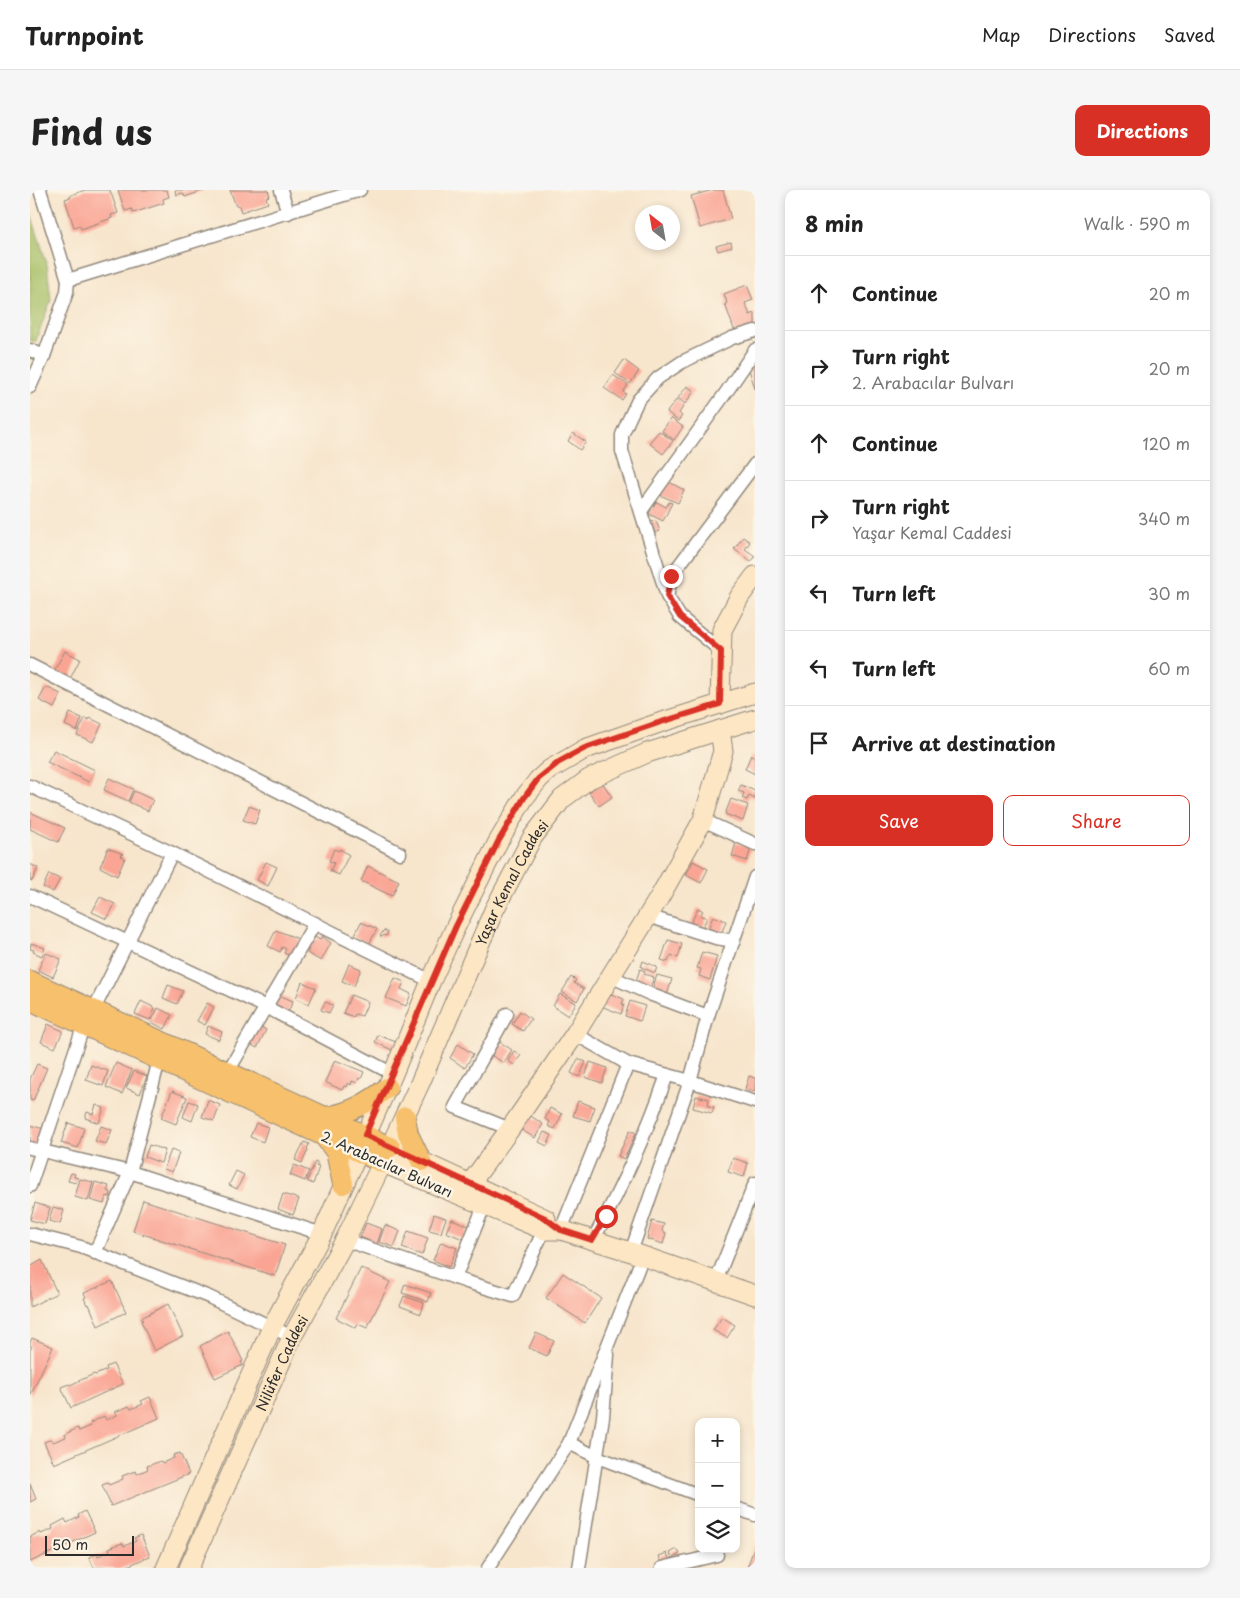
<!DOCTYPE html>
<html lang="en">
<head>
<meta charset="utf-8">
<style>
  body { margin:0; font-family:"Playpen Sans",sans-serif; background:#f6f6f6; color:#222 }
  .controls { position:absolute; right:15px; bottom:15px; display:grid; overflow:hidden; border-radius:10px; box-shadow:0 2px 8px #0003 }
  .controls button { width:45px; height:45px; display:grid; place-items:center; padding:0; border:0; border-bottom:1px solid #e0e0e0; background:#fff; color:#222; font:25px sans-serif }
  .compass { position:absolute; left:605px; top:15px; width:45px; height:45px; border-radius:50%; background:#fff; box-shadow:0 2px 8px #0003; rotate:329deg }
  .scale { position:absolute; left:15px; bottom:12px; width:89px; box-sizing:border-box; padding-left:5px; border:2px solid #2b2b2b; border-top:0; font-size:14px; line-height:18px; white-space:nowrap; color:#2b2b2b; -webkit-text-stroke:4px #fcf5e5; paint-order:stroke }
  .stop { position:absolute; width:15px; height:15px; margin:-11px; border:4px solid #d93025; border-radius:50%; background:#fff }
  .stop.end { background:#d93025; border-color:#fff; box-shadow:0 1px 5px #0008 }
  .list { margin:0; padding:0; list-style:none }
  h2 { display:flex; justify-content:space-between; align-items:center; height:65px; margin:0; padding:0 20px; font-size:21px }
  h2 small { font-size:16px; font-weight:400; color:#767676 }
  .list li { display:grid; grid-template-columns:32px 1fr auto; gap:15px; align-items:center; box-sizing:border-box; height:75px; padding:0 20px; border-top:1px solid #e0e0e0 }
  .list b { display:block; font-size:19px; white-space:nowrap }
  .list p { margin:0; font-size:16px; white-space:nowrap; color:#767676 }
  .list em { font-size:16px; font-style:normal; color:#767676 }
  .actions { display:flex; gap:10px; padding:15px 20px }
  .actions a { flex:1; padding:11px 0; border:1px solid #d93025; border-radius:10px; text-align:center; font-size:18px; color:#d93025 }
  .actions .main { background:#d93025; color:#fff }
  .icon { flex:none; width:28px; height:28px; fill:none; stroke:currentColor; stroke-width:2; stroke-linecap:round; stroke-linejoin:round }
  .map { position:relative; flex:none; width:725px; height:1378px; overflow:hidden; border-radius:10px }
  header { display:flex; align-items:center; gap:30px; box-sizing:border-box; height:70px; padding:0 25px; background:#fff; border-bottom:1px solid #e0e0e0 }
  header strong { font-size:24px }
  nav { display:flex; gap:28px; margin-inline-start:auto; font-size:18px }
  .intro { display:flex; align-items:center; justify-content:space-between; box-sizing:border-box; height:120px; padding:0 30px }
  h1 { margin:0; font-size:35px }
  .button { padding:12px 22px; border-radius:10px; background:#d93025; color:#fff; font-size:18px; font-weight:700 }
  main { display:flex; gap:30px; padding:0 30px }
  aside { flex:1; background:#fff; border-radius:10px; box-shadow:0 2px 8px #0003 }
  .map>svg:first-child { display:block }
</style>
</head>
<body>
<header>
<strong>Turnpoint</strong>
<nav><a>Map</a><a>Directions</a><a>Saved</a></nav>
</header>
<div class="intro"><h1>Find us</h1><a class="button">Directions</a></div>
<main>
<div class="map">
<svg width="725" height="1378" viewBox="0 0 725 1378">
  <rect width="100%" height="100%" fill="#fcf5e5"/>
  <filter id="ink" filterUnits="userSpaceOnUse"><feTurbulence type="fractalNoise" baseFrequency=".02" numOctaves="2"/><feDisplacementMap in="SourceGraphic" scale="10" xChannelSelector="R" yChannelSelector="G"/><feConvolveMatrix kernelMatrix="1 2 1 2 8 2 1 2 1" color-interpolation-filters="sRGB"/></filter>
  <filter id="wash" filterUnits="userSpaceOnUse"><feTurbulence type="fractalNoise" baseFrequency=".0096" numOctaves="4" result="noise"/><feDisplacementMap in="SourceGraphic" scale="20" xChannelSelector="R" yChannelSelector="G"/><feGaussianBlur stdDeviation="1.12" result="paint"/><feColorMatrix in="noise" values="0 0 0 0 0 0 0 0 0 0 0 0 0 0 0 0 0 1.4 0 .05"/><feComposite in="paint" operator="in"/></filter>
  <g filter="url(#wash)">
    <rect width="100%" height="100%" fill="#f7e5cc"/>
    <path fill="#a7c066" stroke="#697648" d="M0,21L17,74L21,110L5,153L0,150Z"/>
    <g id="blocks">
      <g fill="#faa594">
        <path d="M55,0H80L88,23L81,25L82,28L51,39L50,35L44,37L35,9L41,7V5Z"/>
        <path d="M88,0H137L139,7L133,9L134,13L103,23L102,19L95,21Z"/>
        <path d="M145,0H175L155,7L153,3L146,5Z"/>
        <path d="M200,0H238L240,6L236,7L238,13L211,22L209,15L206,16Z"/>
        <path d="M683,0H693L701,29L670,38L661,6Z"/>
        <path d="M701,52L702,57L688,61L686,56Z"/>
        <path d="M717,95L723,110L715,113L720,125L725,123V138L706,145L695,114L697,113L694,104Z"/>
        <path d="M594,170L609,181L600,194L585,183Z"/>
        <path d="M725,174V199L718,176Z"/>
        <path d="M583,185L598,195L593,202L596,204L592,210L574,198Z"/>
        <path d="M657,196L664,201L655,214L648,208Z"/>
        <path d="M646,210L654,216L649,223L652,226L648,231L637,222Z"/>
        <path d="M641,228L653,237L644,250L632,241Z"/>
        <path d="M629,241L643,251L633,264L619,253Z"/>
        <path d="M543,243L556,252L550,260L538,251Z"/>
        <path d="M637,291L654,300L648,313L630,305Z"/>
        <path d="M625,311L636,317L639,312L642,313L633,331L619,324Z"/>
        <path d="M626,331L630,341L625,343L621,332Z"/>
        <path d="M713,347L720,352L715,359L725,366L721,372L704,359Z"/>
        <path d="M35,461L50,469L40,489L24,481Z"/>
        <path d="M16,497L31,504L24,518L9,510Z"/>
        <path d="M40,523L52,528L47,541L35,535Z"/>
        <path d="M55,528L59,530L60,528L72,534L63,552L47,545Z"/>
        <path d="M24,560L65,580L59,592L17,572Z"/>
        <path d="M721,565L725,567V584L715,579Z"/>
        <path d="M79,588L103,599L98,611L74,600Z"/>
        <path d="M572,592L582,607L569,616L559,602Z"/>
        <path d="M711,595L725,601V609L719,606L717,610L712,608L714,603L708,601Z"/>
        <path d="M104,601L123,610L118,621L99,612Z"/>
        <path d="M701,609L718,615L713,631L695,624Z"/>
        <path d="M219,616L230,620L225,634L213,630Z"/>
        <path d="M0,622L35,638L28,652L0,639Z"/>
        <path d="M706,653L721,658L717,671L702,666Z"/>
        <path d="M78,658L93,664L91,666L95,668L87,686L70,677Z"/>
        <path d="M304,659L309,661L310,659L319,665L309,685L300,681L304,673L299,671Z"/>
        <path d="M663,671L678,679L671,693L656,685Z"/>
        <path d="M236,672L247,677L238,696L227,690Z"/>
        <path d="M0,674L8,678L2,691L0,690Z"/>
        <path d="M338,676L369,691L362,706L331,691Z"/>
        <path d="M19,684L30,689L23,702L13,697Z"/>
        <path d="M70,707L85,714L77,729L62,722Z"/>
        <path d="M668,718L673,721L670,725L677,728L671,740L660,735Z"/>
        <path d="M683,726L696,731L690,747L677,742Z"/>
        <path d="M331,732L347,739L339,754L324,747Z"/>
        <path d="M246,740L271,750L262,767L254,763L256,759L252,757L250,762L238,756Z"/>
        <path d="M354,740L358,743L356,746L354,745L352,747L350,746Z"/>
        <path d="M283,746L290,750L292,746L301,753L291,771L277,763L279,760L276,758Z"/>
        <path d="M638,750L652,754L648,768L641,765L638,772L631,770Z"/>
        <path d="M1,753L15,758L12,766L3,762L4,760L0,759Z"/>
        <path d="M672,762L687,766L680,790L669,786L671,779L667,778Z"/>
        <path d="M16,763L31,769L23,787L8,780Z"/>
        <path d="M613,771L627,777L625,783L611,777Z"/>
        <path d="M319,774L331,779L324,796L312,791Z"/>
        <path d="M610,779L615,781L614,784L624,787L620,799L605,794Z"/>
        <path d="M627,785L642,789L637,805L622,800Z"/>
        <path d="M541,787L546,790L544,793L554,799L547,811L532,802Z"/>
        <path d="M365,788L374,792L371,799L381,804L376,816L356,808Z"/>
        <path d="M272,792L286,798L279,814L266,808Z"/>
        <path d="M138,795L153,801L147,814L133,808Z"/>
        <path d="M576,802L594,809L592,814H594L591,824L571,816Z"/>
        <path d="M244,803L263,811L257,824L238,815Z"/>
        <path d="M530,804L546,813L538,826L523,816Z"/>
        <path d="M321,805L338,812L332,826L325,824L324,827L313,823Z"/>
        <path d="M111,811L125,818L120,830L105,824Z"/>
        <path d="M600,811L615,816L610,831L595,826Z"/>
        <path d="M295,812L303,815L299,823L291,820Z"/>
        <path d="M177,813L184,817L175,835L167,831Z"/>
        <path d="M128,818L142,825L135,839L121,832Z"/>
        <path d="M490,821L501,829L493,841L482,834Z"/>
        <path d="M18,834L33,841L25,858L11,852Z"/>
        <path d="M228,835L236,840L227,858L218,853Z"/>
        <path d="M178,836L192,842L189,850L175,844Z"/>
        <path d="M348,845L366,852L362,860L345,852Z"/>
        <path d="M470,852L482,860L474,873L461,865Z"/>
        <path d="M428,854L443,864L435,878L420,868Z"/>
        <path d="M484,861L491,865L484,875L478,871Z"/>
        <path d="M548,869L556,872L549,887L541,883Z"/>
        <path d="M305,870L334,882L331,889L329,888L327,893L322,891L321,895L318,893L317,897L314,896L312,900L295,892Z"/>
        <path d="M560,872L577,878L572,893L555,887Z"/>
        <path d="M86,873L102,880L92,904L76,897Z"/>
        <path d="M7,874L17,878L3,911L0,910V889Z"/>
        <path d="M61,875L78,881L73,896L56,890Z"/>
        <path d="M104,881L117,886L110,904L96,898Z"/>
        <path d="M719,886L725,888V902L715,899Z"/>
        <path d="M142,901L157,907L146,934L131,928Z"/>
        <path d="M666,906L679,909L678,916L684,917L682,923L663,918Z"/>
        <path d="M178,910L190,915L184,931L172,927Z"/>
        <path d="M159,911L168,914L162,931L153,927Z"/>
        <path d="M548,911L565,917L560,931L543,926Z"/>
        <path d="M66,915L74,918L69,933L55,928L57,922L63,924Z"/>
        <path d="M520,918L532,924L525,939L518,936L520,932L515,929Z"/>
        <path d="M499,925L513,934L505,948L490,939Z"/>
        <path d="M38,933L54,938L48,958L31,953Z"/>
        <path d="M226,933L238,937L233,952L220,947Z"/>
        <path d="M0,935L14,939L8,957L0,954Z"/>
        <path d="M71,936L82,940L76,954L65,951Z"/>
        <path d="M600,940L606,943L594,969L588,966Z"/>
        <path d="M514,942L522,945L517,956L509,952Z"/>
        <path d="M274,952L279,954L277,959L278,960L272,973L265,970Z"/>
        <path d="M119,955L135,960L131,973L115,967Z"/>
        <path d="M141,960L149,963L142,982L134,979Z"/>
        <path d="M703,968L718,973L714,987L698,982Z"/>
        <path d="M285,972L288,973L286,976L289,977L283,994L277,991Z"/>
        <path d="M264,975L279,981L275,991L260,985Z"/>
        <path d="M206,981L214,985L207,999L199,995Z"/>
        <path d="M41,983L45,984L44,987L48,988L46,993L38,991Z"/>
        <path d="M50,989L63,992L58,1011L45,1007Z"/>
        <path d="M65,992L79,996L77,1001L81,1002L80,1007L76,1006L74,1014L60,1010Z"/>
        <path d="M253,1004L269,1009L263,1025L248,1019Z"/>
        <path d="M113,1010L255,1055L245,1086L103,1041Z"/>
        <path d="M5,1013L20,1018L15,1034L0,1030Z"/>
        <path d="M23,1017L34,1020L30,1034L19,1031Z"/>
        <path d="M404,1024L416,1028L411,1043L399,1040Z"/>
        <path d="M422,1029L439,1036L433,1049L416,1042Z"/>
        <path d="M622,1031L634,1034L632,1041L636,1043L633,1054L617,1049Z"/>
        <path d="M336,1033L352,1039L347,1054L330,1047Z"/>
        <path d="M355,1035L370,1041L364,1057L349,1052Z"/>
        <path d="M378,1041L398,1048L392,1065L372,1058Z"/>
        <path d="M411,1052L427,1058L419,1077L403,1070Z"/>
        <path d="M12,1070L27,1103L0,1117V1077Z"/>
        <path d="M331,1078L360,1092L337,1138L328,1134L326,1138L306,1128Z"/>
        <path d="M533,1083L571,1108L555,1133L516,1108Z"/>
        <path d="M82,1091L96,1122L68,1136L59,1114L57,1115L54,1108L56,1107L54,1103Z"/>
        <path d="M375,1094L401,1103L398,1112L372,1103Z"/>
        <path d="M374,1106L394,1113L391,1124L370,1116Z"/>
        <path d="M138,1114L153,1146L124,1161L111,1131L113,1130L111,1128Z"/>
        <path d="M692,1127L705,1135L697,1148L683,1140Z"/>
        <path d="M198,1141L213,1171L211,1172L213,1175L185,1188L170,1156Z"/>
        <path d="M506,1143L524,1151L517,1166L499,1158Z"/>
        <path d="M2,1148L23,1157L0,1206V1160L2,1157L0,1156V1152Z"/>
        <path d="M83,1174L93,1194L41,1218L31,1197L39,1194L40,1195L64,1184L65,1185L77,1180L76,1177Z"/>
        <path d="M120,1207L129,1228L24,1274L14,1252L22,1249L23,1252L36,1247L35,1244L48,1238L49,1241L61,1236L60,1233L74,1226L76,1230L87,1225L85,1222L99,1216L101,1219L113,1214L111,1211Z"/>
        <path d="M150,1263L159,1284L81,1316L72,1295L78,1293L79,1295L93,1289L92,1286L105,1281L107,1284L118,1279L117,1276L131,1271L132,1273L144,1268L143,1265Z"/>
        <path d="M0,1294L6,1309L0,1312Z"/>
        <path d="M55,1321L65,1342L0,1372V1347L10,1342L11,1344L23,1339L22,1336L35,1329L37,1333L49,1327L48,1325Z"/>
        <path d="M111,1345L120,1366L93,1378H64L59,1367L67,1364L68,1366L80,1361L79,1358L92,1353L94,1356L106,1351L104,1348Z"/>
        <path d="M725,1356V1378H717L725,1355Z"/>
        <path d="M647,1359L650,1364L642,1368L640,1363Z"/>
        <path d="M637,1363L639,1369L631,1372L629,1366Z"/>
      </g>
    </g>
  </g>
  <g filter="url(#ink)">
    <use href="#blocks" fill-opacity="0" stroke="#91887c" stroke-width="1"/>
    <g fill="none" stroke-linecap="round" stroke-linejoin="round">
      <g stroke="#91887c" stroke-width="15">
        <g id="street">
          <path d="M10,0L38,90L37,102L14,166"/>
          <path d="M251,0L258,23"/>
          <path d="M38,90L330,0"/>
          <path d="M0,160L14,166L0,197"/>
          <path d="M611,321L697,201L725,160"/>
          <path d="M638,403L641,386L725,274"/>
          <path d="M691,461L650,427L637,406L592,261V245L599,229L608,210L628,188L652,172L702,148L725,141"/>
          <path d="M0,475L370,663"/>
          <path d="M0,596L142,663L401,791"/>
          <path d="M673,630L725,654"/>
          <path d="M0,706L236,817L363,884"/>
          <path d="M618,726L686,748L704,751"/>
          <path d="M580,786L622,805L678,826"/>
          <path d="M477,824L425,917L480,939"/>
          <path d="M545,844L598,874L660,891L725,912"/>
          <path d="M200,878L285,733"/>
          <path d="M0,958L100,982L292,1044"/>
          <path d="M0,996L54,834L63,821L142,663"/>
          <path d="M531,1040L598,874"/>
          <path d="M0,1044L51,1057L179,1107L262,1147"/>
          <path d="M315,1050L437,1092L483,1106L514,1040"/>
          <path d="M563,1050C592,997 617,942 637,885"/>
          <path d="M601,1062L660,891L678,826L725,687"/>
          <path d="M65,1063L100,982L129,870"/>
          <path d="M425,1088L454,1016"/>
          <path d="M686,1091L725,993"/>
          <path d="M539,1253L567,1267L669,1305"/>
          <path d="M706,1318L725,1325"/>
          <path d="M458,1378L539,1253L613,1066"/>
          <path d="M549,1378L573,1227L578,1165"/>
          <path d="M632,1378L687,1365"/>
        </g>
      </g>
      <g stroke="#91887c" stroke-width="21">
        <g id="secondary">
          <path d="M690,514L692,440L710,406L725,386"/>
          <path d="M360,957L516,1029"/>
          <path d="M353,973L514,1040H531L601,1062L725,1105"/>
          <path d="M440,994L480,939L545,844L629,708L673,630L693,561L690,540"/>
          <path d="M136,1378L242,1137L292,1044L363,884L401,791L426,736L468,652L494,608L509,589L519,580L555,559L629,533L725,503"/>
          <path id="s1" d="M159,1378L262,1147L315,1050L360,957L390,893L464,720L502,648L532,609L559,589L617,563L725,529"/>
        </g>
      </g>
      <g stroke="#91887c" stroke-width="22">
        <g id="primary">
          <path d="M0,791L360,957"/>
          <path d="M0,810L353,973"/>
          <path d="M296,927C320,923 338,913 357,898"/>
          <path d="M375,927L378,944L391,971"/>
          <path d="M294,946L306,962L313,994"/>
        </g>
      </g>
      <use href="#street" stroke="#fff" stroke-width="12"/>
      <use href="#secondary" stroke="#fce6c4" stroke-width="19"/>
      <use href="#primary" stroke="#f7c06c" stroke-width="20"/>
    </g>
  </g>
  <g fill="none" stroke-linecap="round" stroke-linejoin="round" filter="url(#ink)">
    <path stroke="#d93025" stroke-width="6" d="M576,1026L562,1050L531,1040L515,1028L335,945L426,736L468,652L494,608L508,589L529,572L555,558L628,533L690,514L691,461L650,427L637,406L641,386"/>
  </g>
  <g text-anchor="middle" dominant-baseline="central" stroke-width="5" stroke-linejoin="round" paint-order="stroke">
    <g font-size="14" fill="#2b2b2b" stroke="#fcf5e5">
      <text stroke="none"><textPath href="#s1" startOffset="758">Yaşar Kemal Caddesi</textPath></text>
      <text transform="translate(357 974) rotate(24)">2. Arabacılar Bulvarı</text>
      <text stroke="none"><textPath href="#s1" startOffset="225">Nilüfer Caddesi</textPath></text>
    </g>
  </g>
</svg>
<div class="controls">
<button>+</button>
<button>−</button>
<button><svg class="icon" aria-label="layers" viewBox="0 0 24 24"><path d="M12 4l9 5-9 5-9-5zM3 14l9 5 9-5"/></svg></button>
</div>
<svg class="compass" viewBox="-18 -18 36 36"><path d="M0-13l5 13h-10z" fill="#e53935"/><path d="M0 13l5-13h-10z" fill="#767676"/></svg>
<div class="scale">50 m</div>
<div class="stop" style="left:576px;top:1026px"></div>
<div class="stop end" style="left:641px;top:386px"></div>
</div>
<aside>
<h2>8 min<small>Walk · 590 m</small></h2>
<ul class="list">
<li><svg class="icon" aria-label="ahead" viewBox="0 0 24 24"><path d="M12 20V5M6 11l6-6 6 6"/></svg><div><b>Continue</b></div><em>20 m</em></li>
<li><svg class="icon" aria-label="right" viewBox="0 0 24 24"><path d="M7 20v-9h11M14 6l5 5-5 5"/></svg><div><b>Turn right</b><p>2. Arabacılar Bulvarı</p></div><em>20 m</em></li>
<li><svg class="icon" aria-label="ahead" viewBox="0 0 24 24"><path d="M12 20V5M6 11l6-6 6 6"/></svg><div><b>Continue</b></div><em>120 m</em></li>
<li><svg class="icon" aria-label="right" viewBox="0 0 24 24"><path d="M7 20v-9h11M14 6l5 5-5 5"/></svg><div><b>Turn right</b><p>Yaşar Kemal Caddesi</p></div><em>340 m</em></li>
<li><svg class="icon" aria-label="left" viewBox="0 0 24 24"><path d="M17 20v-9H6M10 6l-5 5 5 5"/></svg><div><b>Turn left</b></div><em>30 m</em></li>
<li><svg class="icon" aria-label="left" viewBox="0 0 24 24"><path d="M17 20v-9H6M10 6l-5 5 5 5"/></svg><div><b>Turn left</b></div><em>60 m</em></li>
<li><svg class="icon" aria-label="arrive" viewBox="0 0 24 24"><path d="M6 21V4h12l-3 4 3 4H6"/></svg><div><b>Arrive at destination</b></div></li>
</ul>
<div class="actions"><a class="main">Save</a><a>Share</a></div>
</aside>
</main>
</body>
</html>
